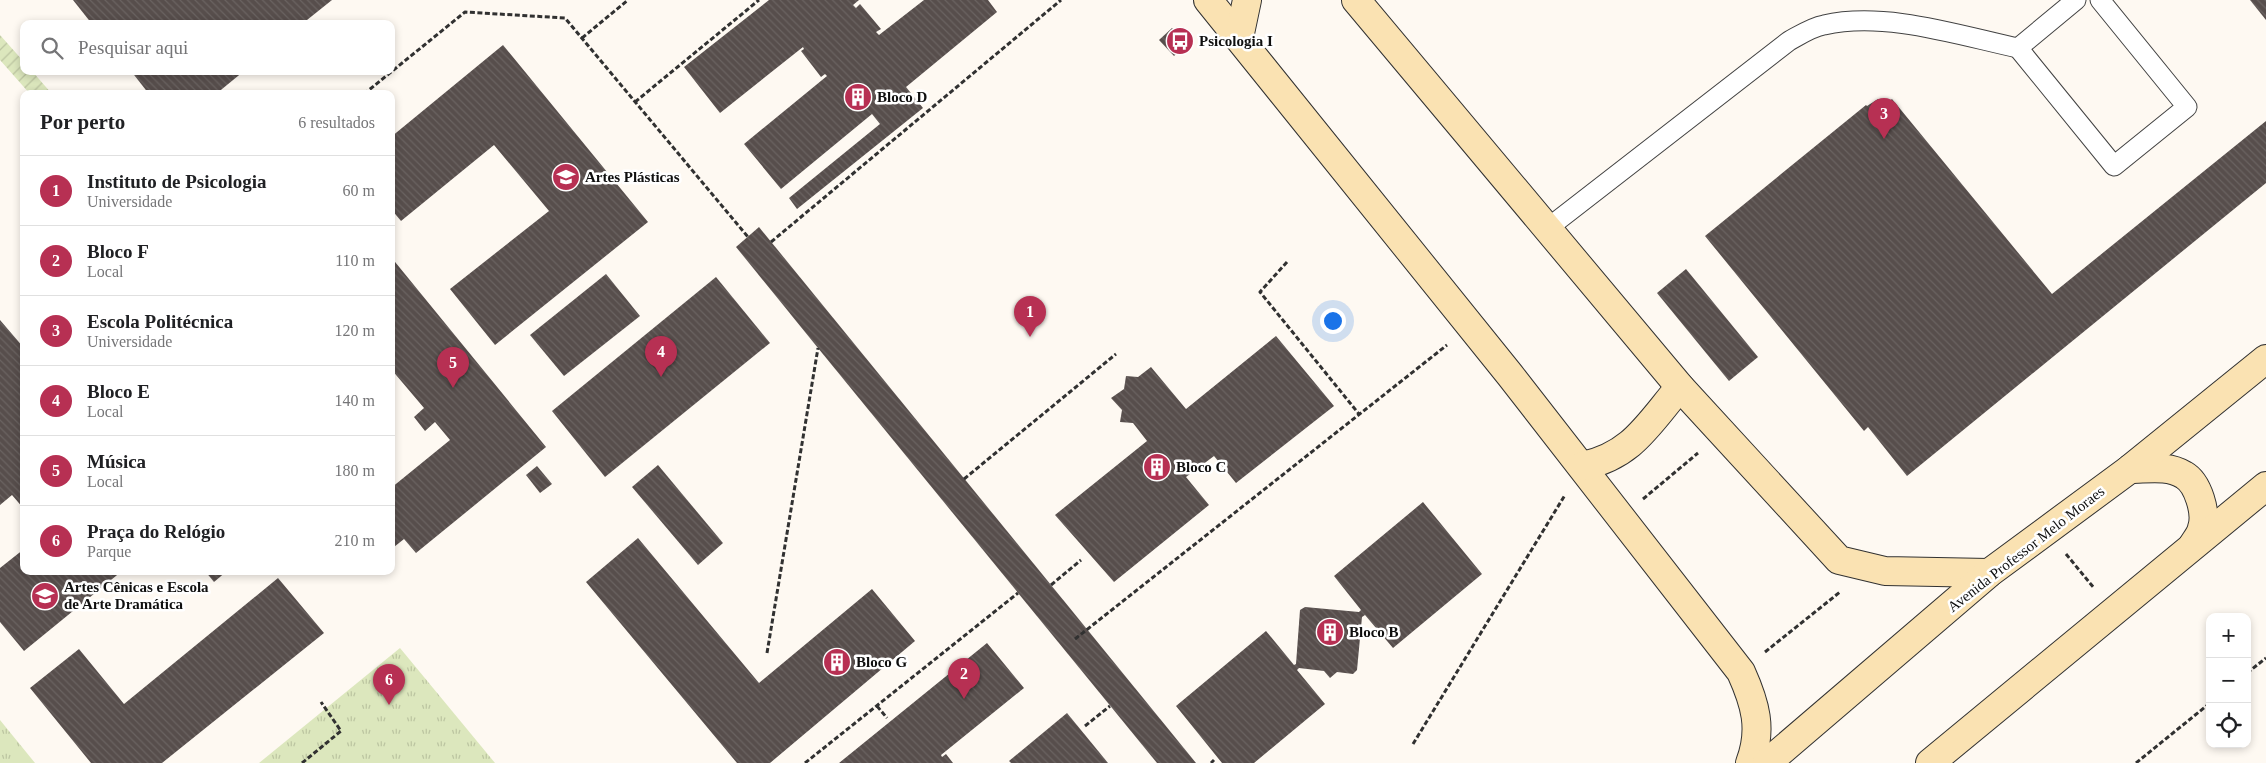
<!DOCTYPE html>
<html lang="pt">
<head>
<meta charset="utf-8">
<style>
  body { margin:0; font-family:Georgia,serif; background:#f6f6f6; color:#202124 }
  .controls { position:absolute; right:15px; bottom:15px; display:grid; overflow:hidden; border-radius:10px; box-shadow:0 2px 8px #0003 }
  .controls button { width:45px; height:45px; display:grid; place-items:center; padding:0; border:0; border-bottom:1px solid #e0e0e0; background:#fff; color:#202124; font:25px sans-serif }
  .you { position:absolute; left:1332px; top:320px; width:18px; height:18px; margin:-12px; border:4px solid #fff; border-radius:50%; background:#1a73e8; box-shadow:0 0 0 8px #1a73e833 }
  .badge { display:grid; place-items:center; width:32px; height:32px; border-radius:50%; background:#b73053; color:#fff; font-size:16px; font-weight:700 }
  .pin { position:absolute; translate:-50% -41px; filter:drop-shadow(0 1px 2px #0008) }
  .pin::after { content:''; position:absolute; top:26px; width:18px; height:15px; background:inherit; clip-path:polygon(0 0,100% 0,50% 100%) }
  .list { margin:0; padding:0; list-style:none }
  h2 { display:flex; justify-content:space-between; align-items:center; height:65px; margin:0; padding:0 20px; font-size:21px }
  h2 small { font-size:16px; font-weight:400; color:#757577 }
  .list li { display:grid; grid-template-columns:32px 1fr auto; gap:15px; align-items:center; box-sizing:border-box; height:70px; padding:0 20px; border-top:1px solid #e0e0e0 }
  .list b { display:block; font-size:19px; white-space:nowrap }
  .list p { margin:0; font-size:16px; white-space:nowrap; color:#757577 }
  .list em { font-size:16px; font-style:normal; color:#757577 }
  .icon { flex:none; width:28px; height:28px; fill:none; stroke:currentColor; stroke-width:2; stroke-linecap:round; stroke-linejoin:round }
  .map { position:relative; flex:none; width:2266px; height:763px; overflow:hidden }
  .search { position:absolute; background:#fff; box-shadow:0 2px 8px #0003; left:20px; top:20px; width:375px; height:55px; display:flex; align-items:center; gap:12px; box-sizing:border-box; padding:0 18px; border-radius:10px; color:#757577; font-size:19px }
  .panel { position:absolute; background:#fff; box-shadow:0 2px 8px #0003; left:20px; top:90px; width:375px; height:485px; border-radius:10px }
  .map>svg:first-child { display:block }
</style>
</head>
<body>
<div class="map">
<svg width="2266" height="763" viewBox="0 0 2266 763">
  <defs>
    <pattern id="park-tufts" width="24" height="20" patternUnits="userSpaceOnUse" patternTransform="scale(1.25)"><rect width="24" height="20" fill="#dce7bd"/><path d="M3 7l-1-3M5 7V3M7 7l1-3M15 17l-1-3M17 17v-4M19 17l1-3" fill="none" stroke="#bcc5a1"/></pattern>
    <pattern id="garden-furrows" width="10" height="10" patternUnits="userSpaceOnUse" patternTransform="scale(1.25)"><rect width="10" height="10" fill="#dce7bd"/><path d="M-1 1l2-2M0 10L10 0M9 11l2-2" fill="none" stroke="#bcc5a1"/></pattern>
    <pattern id="building-back-hatch" width="6" height="6" patternUnits="userSpaceOnUse" patternTransform="scale(1.25)"><rect width="6" height="6" fill="#574e4c"/><path d="M-1 5l2 2M0 0l6 6M5-1l2 2" fill="none" stroke="#6a6361"/></pattern>
  </defs>
  <rect width="100%" height="100%" fill="#fef9f2"/>
  <g fill="url(#park-tufts)">
    <path d="M400,648L495,763H259Z"/>
    <path d="M0,720L35,763H0Z"/>
  </g>
  <path fill="url(#garden-furrows)" d="M0,35L24,62V71H32L52,94H30L0,60Z"/>
  <g fill="url(#building-back-hatch)">
    <path d="M73,0H332L302,24H92Z"/>
    <path d="M769,0H859L853,5L856,8L860,4L881,29L876,32L879,35L924,0H988L997,12L906,87L923,108L797,209L789,198L880,124L872,114L781,189L744,144L827,76L825,74L821,77L801,51L804,49L803,47L720,113L684,67Z"/>
    <path d="M2250,0H2266V20Z"/>
    <path d="M1172,28L1187,44L1174,56L1159,40Z"/>
    <path d="M503,45L648,222L495,345L450,289L549,211L494,145L401,221L391,209V137Z"/>
    <path d="M131,71H244L216,94H149Z"/>
    <path d="M1878,99L1884,105L1892,99L2052,294L2266,121V183L1907,476L1868,427L1864,431L1705,236L1866,105L1867,106Z"/>
    <path d="M759,227L1051,585L1196,763H1157L818,348L736,247Z"/>
    <path d="M391,257L546,447L416,553L404,539L394,547L391,544V488L450,440L435,422L425,431L414,417L424,408L391,369Z"/>
    <path d="M1686,269L1758,357L1729,381L1657,293Z"/>
    <path d="M606,274L640,316L564,376L530,335Z"/>
    <path d="M716,277L770,343L605,477L552,411Z"/>
    <path d="M0,320L24,348V509L12,495L0,505Z"/>
    <path d="M1276,336L1334,406L1236,483L1214,456L1186,477L1209,505L1114,582L1055,515L1147,441L1133,423L1120,422L1122,410L1111,398L1124,389L1126,376L1138,377L1151,367L1186,409Z"/>
    <path d="M658,465L723,543L698,565L632,487Z"/>
    <path d="M537,466L552,484L540,493L526,475Z"/>
    <path d="M1423,502L1482,574L1393,648L1365,615L1362,617L1357,670L1353,674L1337,672L1330,678L1324,671L1299,668L1297,670L1325,704L1254,763H1222L1176,706L1266,631L1294,665L1296,664L1300,610L1305,607L1359,612L1361,610L1334,576Z"/>
    <path d="M638,538L759,683L872,589L915,641L770,763H737L586,582Z"/>
    <path d="M24,549V571H122L24,651L0,622V568Z"/>
    <path d="M205,571H227L214,582Z"/>
    <path d="M278,578L324,633L162,763H91L30,688L79,649L124,704Z"/>
    <path d="M987,643L1024,688L941,755L942,757L946,754L953,763H839Z"/>
    <path d="M1067,713L1108,763H1011L1009,761Z"/>
  </g>
  <g fill="none" stroke-linecap="round" stroke-linejoin="round">
    <g stroke="#424242" stroke-width="21">
      <g id="lane">
        <path d="M2076,0L2018,48L2114,166L2187,107L2100,0"/>
        <path d="M1548,228L1789,41C1800,35 1812,27 1824,25C1884,11 1958,35 2018,48"/>
      </g>
    </g>
    <g stroke="#313131" stroke-width="30">
      <g id="secondary">
        <path d="M1208,0L1510,375L1741,672C1755,703 1763,729 1750,763"/>
        <path d="M1356,0L1680,387L1839,560L1885,571L1989,573"/>
        <path d="M1239,38L1247,0"/>
        <path d="M1583,466C1633,455 1648,424 1680,387"/>
        <path d="M2130,469C2148,469 2168,465 2184,475C2198,483 2207,513 2202,528C2201,534 2196,540 2193,545"/>
        <path d="M1767,763L1989,573L2130,469L2266,359"/>
        <path d="M1930,763L2266,486"/>
      </g>
    </g>
    <g stroke="#313131" stroke-width="3" stroke-dasharray="5 2.5" stroke-linecap="butt">
      <path d="M582,38L628,0"/>
      <path d="M364,94L465,12L565,18L748,237"/>
      <path d="M635,102L759,0"/>
      <path d="M771,242L1061,0"/>
      <path d="M1287,262L1260,292L1359,414"/>
      <path d="M964,479L1116,354"/>
      <path d="M1643,499L1698,453"/>
      <path d="M2066,554L2094,588"/>
      <path d="M1051,585L1081,560"/>
      <path d="M1075,639L1447,345"/>
      <path d="M1765,652L1840,592"/>
      <path d="M767,653L818,348"/>
      <path d="M2247,673L2266,658"/>
      <path d="M877,706L887,718"/>
      <path d="M1085,726L1110,706"/>
      <path d="M1413,744L1565,495"/>
      <path d="M302,763L341,731L321,702"/>
      <path d="M805,763L1018,593"/>
      <path d="M1211,763L1214,760"/>
      <path d="M2136,763L2210,703"/>
    </g>
    <use href="#lane" stroke="#fff" stroke-width="19"/>
    <use href="#secondary" stroke="#fae2b2" stroke-width="28"/>
  </g>
  <defs>
    <g id="bus-disc" transform="scale(1.4375)"><circle r="9.5" fill="#b73053" stroke="#fff"/><path d="M-5-6H5V4H4V6H2V4H-2V6H-4V4H-5ZM-3.5-4V0h7V-4ZM-3.5 1.2v1.5H-2V1.2ZM2 1.2v1.5H3.5V1.2Z" fill="#fff"/></g>
    <g id="building-disc" transform="scale(1.4375)"><circle r="9.5" fill="#b73053" stroke="#fff"/><path d="M-4-6H4V6H1V3H-1V6H-4ZM-2.5-4.3h1.7v1.8h-1.7ZM.8-4.3h1.7v1.8H.8ZM-2.5-1h1.7V.8h-1.7ZM.8-1h1.7V.8H.8Z" fill="#fff"/></g>
    <g id="university-disc" transform="scale(1.4375)"><circle r="9.5" fill="#b73053" stroke="#fff"/><path d="M0-5L7-2L0 1L-7-2ZM-4 1L0 2.5L4 1V4Q0 6-4 4Z" fill="#fff"/></g>
  </defs>
  <g fill-rule="evenodd">
    <use href="#bus-disc" x="1180" y="41"/>
    <use href="#building-disc" x="858" y="97"/>
    <use href="#university-disc" x="566" y="177"/>
    <use href="#building-disc" x="1157" y="467"/>
    <use href="#university-disc" x="45" y="596"/>
    <use href="#building-disc" x="1330" y="632"/>
    <use href="#building-disc" x="837" y="662"/>
  </g>
  <g text-anchor="middle" dominant-baseline="central" stroke-width="5" stroke-linejoin="round" paint-order="stroke">
    <g font-size="15" font-weight="bold" fill="#0f0f0f" stroke="#fff" text-anchor="start">
      <text x="1199" y="41">Psicologia I</text>
      <text x="877" y="97">Bloco D</text>
      <text x="585" y="177">Artes Plásticas</text>
      <text x="1176" y="467">Bloco C</text>
      <text x="64" y="587">Artes Cênicas e Escola<tspan x="64" dy="17">de Arte Dramática</tspan></text>
      <text x="1349" y="632">Bloco B</text>
      <text x="856" y="662">Bloco G</text>
    </g>
    <g font-size="15" fill="#0f0f0f" stroke="#fff">
      <text transform="translate(2026 549) rotate(-38)">Avenida Professor Melo Moraes</text>
    </g>
  </g>
</svg>
<div class="controls">
<button>+</button>
<button>−</button>
<button><svg class="icon" aria-label="locate" viewBox="0 0 24 24"><circle cx="12" cy="12" r="6"/><path d="M12 2v4M12 18v4M2 12h4M18 12h4"/></svg></button>
</div>
<div class="you"></div>
<div class="pin badge" style="left:1030px;top:337px">1</div>
<div class="pin badge" style="left:964px;top:699px">2</div>
<div class="pin badge" style="left:1884px;top:139px">3</div>
<div class="pin badge" style="left:661px;top:377px">4</div>
<div class="pin badge" style="left:453px;top:388px">5</div>
<div class="pin badge" style="left:389px;top:705px">6</div>
<div class="search"><svg class="icon" aria-label="search" viewBox="0 0 24 24"><circle cx="10" cy="10" r="6"/><path d="M15 15l6 6"/></svg>Pesquisar aqui</div>
<section class="panel">
<h2>Por perto<small>6 resultados</small></h2>
<ul class="list">
<li><span class="badge">1</span><div><b>Instituto de Psicologia</b><p>Universidade</p></div><em>60 m</em></li>
<li><span class="badge">2</span><div><b>Bloco F</b><p>Local</p></div><em>110 m</em></li>
<li><span class="badge">3</span><div><b>Escola Politécnica</b><p>Universidade</p></div><em>120 m</em></li>
<li><span class="badge">4</span><div><b>Bloco E</b><p>Local</p></div><em>140 m</em></li>
<li><span class="badge">5</span><div><b>Música</b><p>Local</p></div><em>180 m</em></li>
<li><span class="badge">6</span><div><b>Praça do Relógio</b><p>Parque</p></div><em>210 m</em></li>
</ul>
</section>
</div>
</body>
</html>
